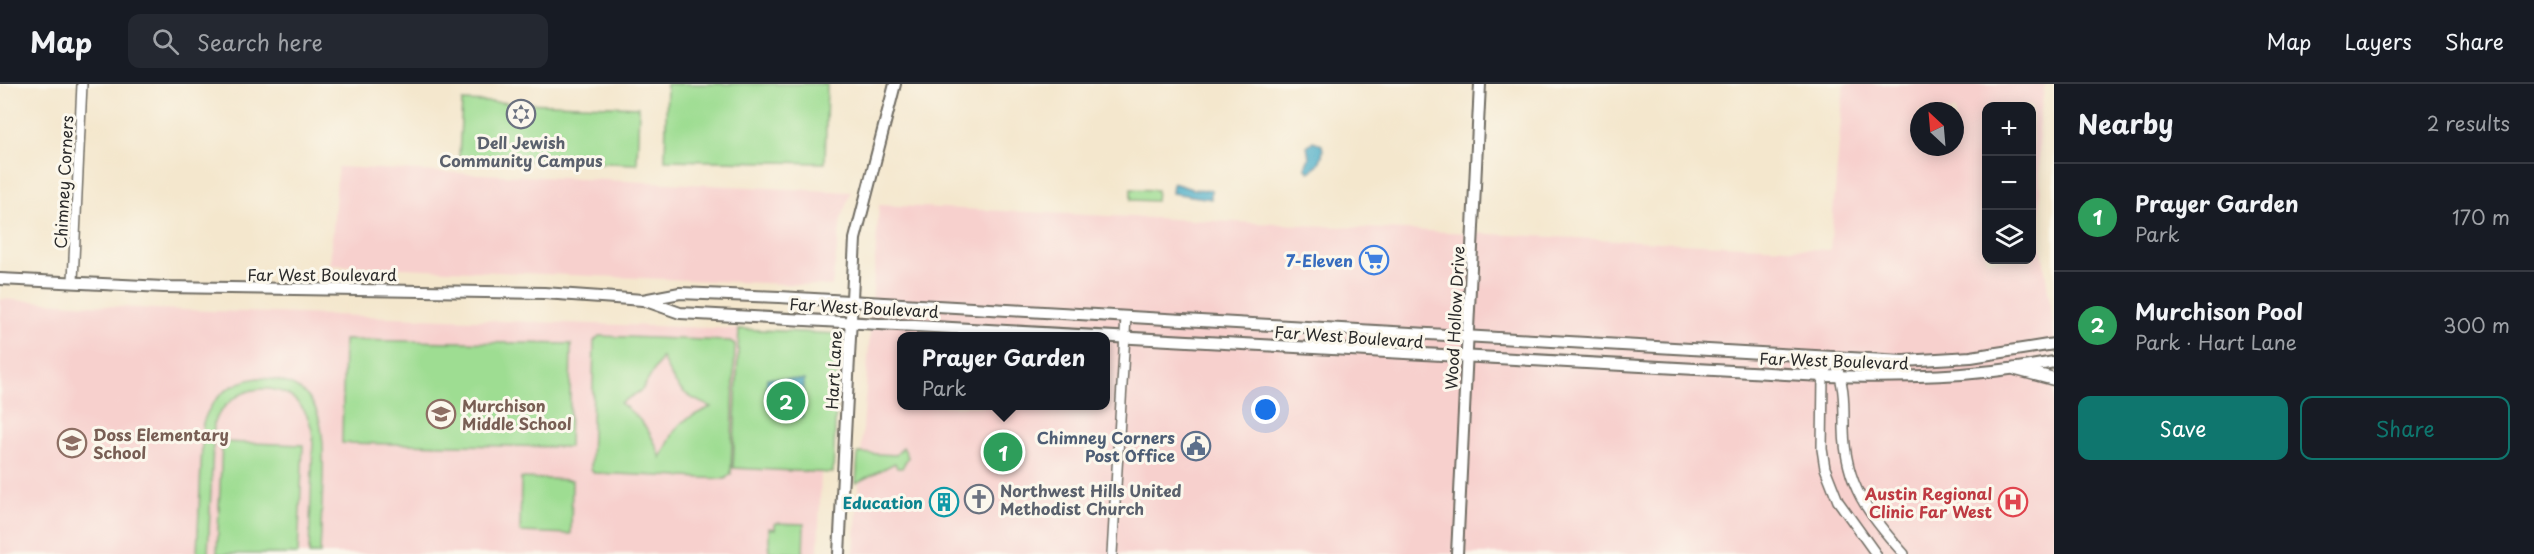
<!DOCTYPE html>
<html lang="en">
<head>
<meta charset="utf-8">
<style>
  body { margin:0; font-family:"Playpen Sans",sans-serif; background:#242831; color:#f1f3f6 }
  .controls { position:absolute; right:18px; top:18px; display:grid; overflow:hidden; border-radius:12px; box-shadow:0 3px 15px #0003 }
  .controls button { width:54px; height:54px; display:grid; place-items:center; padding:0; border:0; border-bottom:2px solid #363941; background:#171b24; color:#f1f3f6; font:30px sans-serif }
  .compass { position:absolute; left:1910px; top:18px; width:54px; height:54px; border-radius:50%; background:#171b24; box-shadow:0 3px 15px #0003; rotate:334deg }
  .you { position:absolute; left:1266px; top:326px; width:21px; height:21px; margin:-15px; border:4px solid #fff; border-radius:50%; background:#1a73e8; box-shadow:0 0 0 9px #1a73e833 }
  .badge { display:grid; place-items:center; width:39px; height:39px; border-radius:50%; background:#0f766e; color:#fff; font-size:20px; font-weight:700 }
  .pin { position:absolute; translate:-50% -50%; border:3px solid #fff; box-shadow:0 2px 6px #0006 }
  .popup { position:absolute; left:897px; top:248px; width:213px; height:78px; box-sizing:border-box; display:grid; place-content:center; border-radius:12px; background:#171b24; filter:drop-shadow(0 2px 4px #0005); font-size:20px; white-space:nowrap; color:#9ea1a6 }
  .popup b { font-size:22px; color:#f1f3f6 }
  .popup::after { content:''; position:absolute; left:50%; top:100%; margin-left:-12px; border:12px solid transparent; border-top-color:#171b24 }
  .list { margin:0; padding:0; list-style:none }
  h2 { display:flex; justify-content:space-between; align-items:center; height:78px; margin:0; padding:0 24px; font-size:26px }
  h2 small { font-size:20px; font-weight:400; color:#9ea1a6 }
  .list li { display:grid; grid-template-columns:39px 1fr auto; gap:18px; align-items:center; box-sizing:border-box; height:108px; padding:0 24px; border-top:2px solid #363941 }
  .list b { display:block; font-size:22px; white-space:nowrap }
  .list p { margin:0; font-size:20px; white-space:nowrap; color:#9ea1a6 }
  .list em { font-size:20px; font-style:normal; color:#9ea1a6 }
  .actions { display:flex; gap:12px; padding:18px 24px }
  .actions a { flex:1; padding:14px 0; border:2px solid #0f766e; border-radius:12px; text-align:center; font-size:21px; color:#0f766e }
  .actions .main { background:#0f766e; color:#fff }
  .icon { flex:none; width:33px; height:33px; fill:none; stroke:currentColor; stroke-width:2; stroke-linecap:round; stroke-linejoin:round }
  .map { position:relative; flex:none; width:2054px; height:470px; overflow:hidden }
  header { display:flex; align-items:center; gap:36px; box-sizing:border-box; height:84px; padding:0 30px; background:#171b24; border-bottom:2px solid #363941 }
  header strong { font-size:28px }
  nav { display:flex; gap:33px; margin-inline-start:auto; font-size:21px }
  .search { width:420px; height:54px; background:#242831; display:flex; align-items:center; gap:15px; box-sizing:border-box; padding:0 21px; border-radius:12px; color:#9ea1a6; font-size:22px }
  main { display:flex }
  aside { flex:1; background:#171b24 }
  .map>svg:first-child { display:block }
</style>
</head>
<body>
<header>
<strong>Map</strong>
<div class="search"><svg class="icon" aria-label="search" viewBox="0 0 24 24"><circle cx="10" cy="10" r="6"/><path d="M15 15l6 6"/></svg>Search here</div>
<nav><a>Map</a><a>Layers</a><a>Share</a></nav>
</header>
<main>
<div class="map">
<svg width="2054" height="470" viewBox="0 0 2054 470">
  <rect width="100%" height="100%" fill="#fbf7ec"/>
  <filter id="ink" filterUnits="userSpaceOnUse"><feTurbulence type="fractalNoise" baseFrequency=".0167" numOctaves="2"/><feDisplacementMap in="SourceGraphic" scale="12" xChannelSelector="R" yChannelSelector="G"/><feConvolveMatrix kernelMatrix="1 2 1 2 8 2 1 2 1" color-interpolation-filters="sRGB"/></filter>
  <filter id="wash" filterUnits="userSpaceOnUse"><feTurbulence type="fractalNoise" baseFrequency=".008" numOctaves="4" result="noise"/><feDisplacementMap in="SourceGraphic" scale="24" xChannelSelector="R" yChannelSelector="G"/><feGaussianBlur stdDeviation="1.35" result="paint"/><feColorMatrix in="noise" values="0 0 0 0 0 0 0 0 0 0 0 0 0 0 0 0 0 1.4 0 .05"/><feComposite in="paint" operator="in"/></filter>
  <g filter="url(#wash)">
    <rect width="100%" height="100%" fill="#f4e7cd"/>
    <g fill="#f7d0cd" fill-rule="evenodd">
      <path d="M1844,0H2045L2039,38L2041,159L2054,246V470H854L879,121L1830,166ZM1986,22H2032V176H1986ZM1919,27H1955V63H1919ZM901,252H1105V322H901Z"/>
      <path d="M338,83L851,108L841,135L832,202L330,181Z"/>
      <path d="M0,215L155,225L739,245L733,384L821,388L818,470H0Z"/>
    </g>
    <g fill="#9edd92" stroke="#64845e" stroke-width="1.5" fill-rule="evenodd">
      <path d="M667,0H827L825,79L665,76Z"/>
      <path d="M462,17L639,23L637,80L459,74Z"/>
      <path d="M1131,105L1157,106L1156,117L1131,116Z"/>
      <path d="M739,245L839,250L833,389L733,384Z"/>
      <path d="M599,252L730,257L735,260L731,390L725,395L594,389L591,385L594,257ZM662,273C675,303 681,311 711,323C674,340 679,338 661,374C652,349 642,334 620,319L642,306Z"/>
      <path d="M344,256L571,260L569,363L342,359Z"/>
      <path d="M258,294C325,296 324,343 323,395C322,420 321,445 320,470H309L313,355C309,296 240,287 214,338L208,470H197L203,339C212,312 231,298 258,294Z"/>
      <path d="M222,358L303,361L298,470H217Z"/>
      <path d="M903,363L908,373L902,384H897L895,379L856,399L858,369L896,371Z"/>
      <path d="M521,394L572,396L571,450L520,448Z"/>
      <path d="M775,439L804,440L803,470L769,468V444L775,445Z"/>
    </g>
    <g fill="#47abc6" stroke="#396b78" stroke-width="1.5">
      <path d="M1313,57L1322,61C1325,71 1318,84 1309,88L1305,83L1309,74L1307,62Z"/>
      <path d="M1173,99L1192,105L1211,106V115L1172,109Z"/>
      <path d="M767,294L804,296L802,333L780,332L778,330L781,310L766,309Z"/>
    </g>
  </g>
  <g filter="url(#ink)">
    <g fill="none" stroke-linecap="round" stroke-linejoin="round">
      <g stroke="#716d64" stroke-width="12">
        <g id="minor">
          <path d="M73,197L82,0"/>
          <path d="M1833,274C1845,299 1844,318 1844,345C1845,401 1868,430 1904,470"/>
          <path d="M1833,274L1823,292L1822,365L1825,384L1838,417L1876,470"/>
          <path d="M1112,470L1126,233"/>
        </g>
      </g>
      <g stroke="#716d64" stroke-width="14">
        <g id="tertiary">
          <path d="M0,195L164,203L544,209L643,216L680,209L779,213L1903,277L1971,273L2054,260"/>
          <path d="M643,216L680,229L1823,292C1904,294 1974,293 2054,278"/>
          <path d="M839,470L855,155L895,0"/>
          <path d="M1457,470L1480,0"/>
        </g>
      </g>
      <g stroke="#716d64" stroke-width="15">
        <path id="secondary" d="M2016,285L2054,295"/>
      </g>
      <use href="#minor" stroke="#fff" stroke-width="9"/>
      <use href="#tertiary" stroke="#fff" stroke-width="10"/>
      <use href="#secondary" stroke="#fff" stroke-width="12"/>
    </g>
  </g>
  <defs>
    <g id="synagogue-ring" transform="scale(1.5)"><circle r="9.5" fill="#fbf7ec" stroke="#6b7280" stroke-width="1.5"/><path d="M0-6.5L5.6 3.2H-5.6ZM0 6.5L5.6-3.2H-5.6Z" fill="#6b7280"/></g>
    <g id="supermarket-ring" transform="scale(1.5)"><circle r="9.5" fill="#fbf7ec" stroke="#3f7fe0" stroke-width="1.5"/><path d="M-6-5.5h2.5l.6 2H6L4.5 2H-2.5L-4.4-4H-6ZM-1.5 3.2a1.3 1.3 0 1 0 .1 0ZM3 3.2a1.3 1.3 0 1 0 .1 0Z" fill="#3f7fe0"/></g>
    <g id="school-ring" transform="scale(1.5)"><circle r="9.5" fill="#fbf7ec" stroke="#8d6e63" stroke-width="1.5"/><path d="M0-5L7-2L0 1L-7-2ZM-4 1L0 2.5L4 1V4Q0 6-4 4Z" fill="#8d6e63"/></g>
    <g id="civic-ring" transform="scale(1.5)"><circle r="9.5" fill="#fbf7ec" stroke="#5c6f8a" stroke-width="1.5"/><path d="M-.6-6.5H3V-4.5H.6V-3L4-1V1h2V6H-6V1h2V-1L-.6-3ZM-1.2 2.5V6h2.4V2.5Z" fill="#5c6f8a"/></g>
    <g id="church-ring" transform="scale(1.5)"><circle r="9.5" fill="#fbf7ec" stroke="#6b7280" stroke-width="1.5"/><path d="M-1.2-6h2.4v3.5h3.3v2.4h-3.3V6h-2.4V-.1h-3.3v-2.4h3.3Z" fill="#6b7280"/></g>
    <g id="building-ring" transform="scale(1.5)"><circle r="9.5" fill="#fbf7ec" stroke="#0f9aa8" stroke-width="1.5"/><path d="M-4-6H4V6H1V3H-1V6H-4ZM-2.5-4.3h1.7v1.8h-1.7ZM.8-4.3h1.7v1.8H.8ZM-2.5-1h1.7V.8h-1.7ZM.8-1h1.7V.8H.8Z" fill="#0f9aa8"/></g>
    <g id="hospital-ring" transform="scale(1.5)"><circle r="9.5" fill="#fbf7ec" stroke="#e0444e" stroke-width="1.5"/><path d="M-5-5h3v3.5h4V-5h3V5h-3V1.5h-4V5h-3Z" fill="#e0444e"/></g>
  </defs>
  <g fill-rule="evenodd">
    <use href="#synagogue-ring" x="521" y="30"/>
    <use href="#supermarket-ring" x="1374" y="176"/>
    <use href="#school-ring" x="441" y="330"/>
    <use href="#school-ring" x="72" y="359"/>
    <use href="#civic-ring" x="1196" y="362"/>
    <use href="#church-ring" x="979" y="415"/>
    <use href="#building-ring" x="944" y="418"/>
    <use href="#hospital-ring" x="2013" y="418"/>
  </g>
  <g text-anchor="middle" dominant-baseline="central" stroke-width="6" stroke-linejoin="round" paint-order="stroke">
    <g font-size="16" font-weight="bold" fill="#5b616d" stroke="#fbf7ec">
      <text x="521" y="58">Dell Jewish<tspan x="521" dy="18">Community Campus</tspan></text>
      <text x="1000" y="406" text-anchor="start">Northwest Hills United<tspan x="1000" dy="18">Methodist Church</tspan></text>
    </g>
    <g font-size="16" fill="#2b2b2b" stroke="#fbf7ec">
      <text transform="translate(63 98) rotate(-87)">Chimney Corners</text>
      <text x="322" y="190">Far West Boulevard</text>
      <text transform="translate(864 223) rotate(3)">Far West Boulevard</text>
      <text transform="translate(1454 234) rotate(-87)">Wood Hollow Drive</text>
      <text transform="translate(1349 252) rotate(4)">Far West Boulevard</text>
      <text transform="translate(1834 276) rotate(2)">Far West Boulevard</text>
      <text transform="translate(833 286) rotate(-87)">Hart Lane</text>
    </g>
    <g font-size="16" font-weight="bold" fill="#366cbe" stroke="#fbf7ec" text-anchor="end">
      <text x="1353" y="176">7-Eleven</text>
    </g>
    <g font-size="16" font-weight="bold" fill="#785e54" stroke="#fbf7ec" text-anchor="start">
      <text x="462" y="321">Murchison<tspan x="462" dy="18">Middle School</tspan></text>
      <text x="93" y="350">Doss Elementary<tspan x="93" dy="18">School</tspan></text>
    </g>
    <g font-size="16" font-weight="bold" fill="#4e5e75" stroke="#fbf7ec" text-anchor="end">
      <text x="1175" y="353">Chimney Corners<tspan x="1175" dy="18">Post Office</tspan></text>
    </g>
    <g font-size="16" font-weight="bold" fill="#be3a42" stroke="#fbf7ec" text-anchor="end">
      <text x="1992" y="409">Austin Regional<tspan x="1992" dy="18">Clinic Far West</tspan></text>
    </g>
    <g font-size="16" font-weight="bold" fill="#0d838f" stroke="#fbf7ec" text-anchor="end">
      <text x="923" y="418">Education</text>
    </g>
  </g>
</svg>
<div class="controls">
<button>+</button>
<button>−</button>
<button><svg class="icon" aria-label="layers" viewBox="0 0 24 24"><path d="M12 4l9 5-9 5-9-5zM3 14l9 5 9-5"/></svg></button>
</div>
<svg class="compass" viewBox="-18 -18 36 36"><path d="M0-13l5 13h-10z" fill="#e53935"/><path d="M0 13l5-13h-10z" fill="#9ea1a6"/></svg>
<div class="you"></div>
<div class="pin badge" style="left:1003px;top:368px;background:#2e9e5b">1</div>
<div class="popup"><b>Prayer Garden</b>Park</div>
<div class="pin badge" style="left:786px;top:317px;background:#2e9e5b">2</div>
</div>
<aside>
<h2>Nearby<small>2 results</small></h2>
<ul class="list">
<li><span class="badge" style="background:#2e9e5b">1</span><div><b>Prayer Garden</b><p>Park</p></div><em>170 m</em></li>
<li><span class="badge" style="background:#2e9e5b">2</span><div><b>Murchison Pool</b><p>Park · Hart Lane</p></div><em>300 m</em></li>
</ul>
<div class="actions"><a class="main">Save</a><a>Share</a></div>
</aside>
</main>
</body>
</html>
